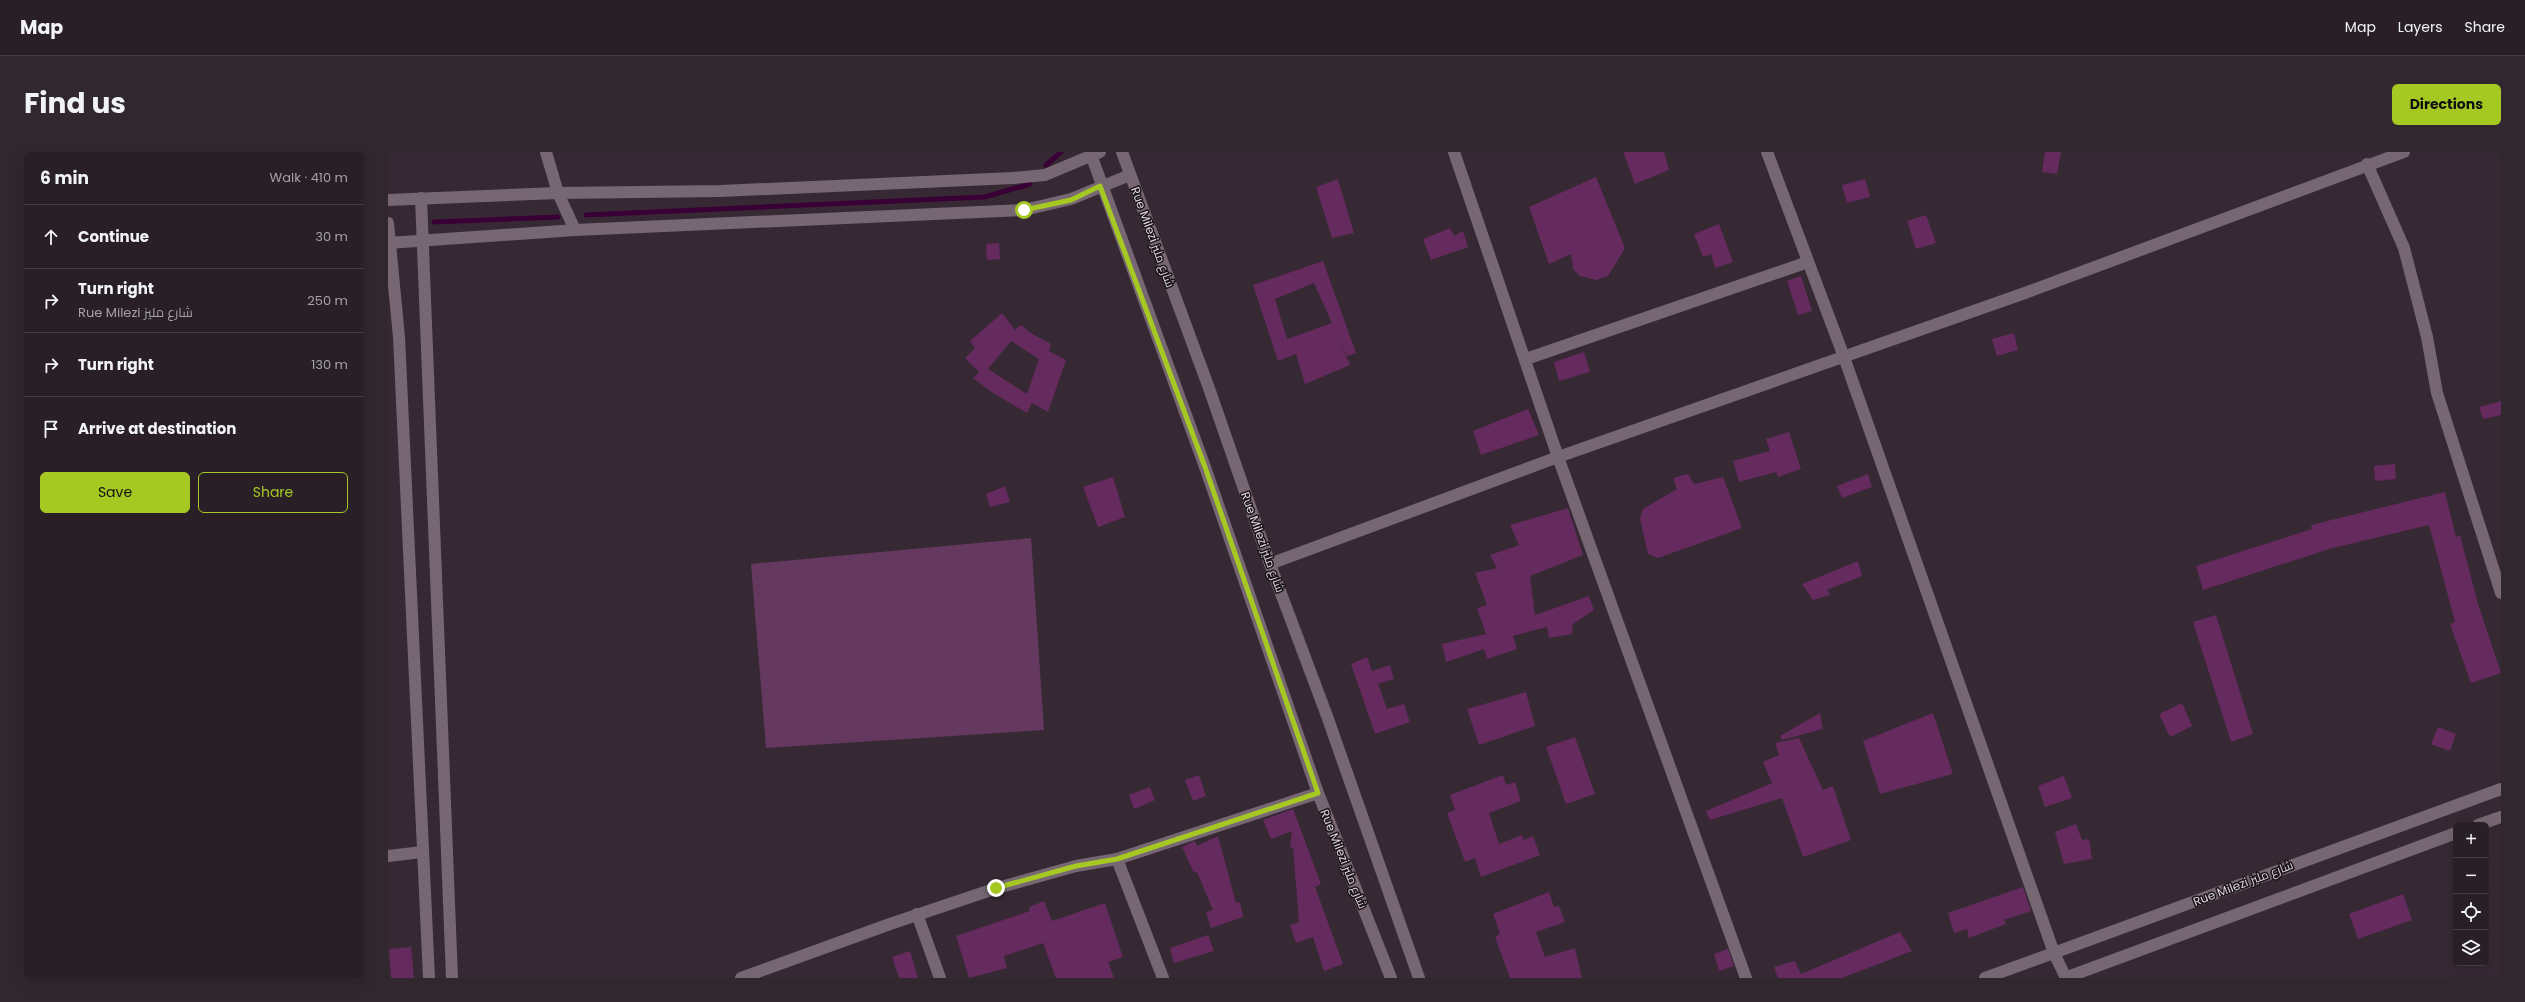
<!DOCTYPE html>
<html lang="en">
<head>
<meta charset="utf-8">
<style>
  body { margin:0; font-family:Poppins,Cairo,sans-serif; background:#30272f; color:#f1f3f6 }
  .controls { position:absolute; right:12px; bottom:12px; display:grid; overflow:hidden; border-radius:6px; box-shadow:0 4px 16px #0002 }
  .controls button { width:36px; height:36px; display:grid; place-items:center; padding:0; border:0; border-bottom:1px solid #443d44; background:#281f27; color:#f1f3f6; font:20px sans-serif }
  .stop { position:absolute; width:12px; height:12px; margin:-9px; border:3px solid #a5c823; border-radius:50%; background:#fff }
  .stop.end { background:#a5c823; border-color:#fff; box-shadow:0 1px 4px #0008 }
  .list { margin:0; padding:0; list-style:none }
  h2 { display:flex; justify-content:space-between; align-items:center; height:52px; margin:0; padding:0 16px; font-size:17px }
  h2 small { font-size:13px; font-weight:400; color:#a5a2a7 }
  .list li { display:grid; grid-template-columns:26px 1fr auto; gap:12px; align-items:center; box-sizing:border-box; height:64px; padding:0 16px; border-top:1px solid #443d44 }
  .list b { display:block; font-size:15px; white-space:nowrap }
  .list p { margin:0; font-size:13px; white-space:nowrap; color:#a5a2a7 }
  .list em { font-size:13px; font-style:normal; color:#a5a2a7 }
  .actions { display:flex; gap:8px; padding:12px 16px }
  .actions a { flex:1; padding:9px 0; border:1px solid #a5c823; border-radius:6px; text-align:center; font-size:14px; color:#a5c823 }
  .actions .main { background:#a5c823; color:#111 }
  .icon { flex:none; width:22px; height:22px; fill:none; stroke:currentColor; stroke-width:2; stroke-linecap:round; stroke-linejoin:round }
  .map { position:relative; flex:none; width:2113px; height:826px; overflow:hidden; border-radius:6px }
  header { display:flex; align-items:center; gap:24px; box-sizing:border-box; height:56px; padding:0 20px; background:#281f27; border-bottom:1px solid #443d44 }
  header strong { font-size:19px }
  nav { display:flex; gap:22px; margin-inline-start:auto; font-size:14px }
  .intro { display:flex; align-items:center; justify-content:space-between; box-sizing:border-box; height:96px; padding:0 24px }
  h1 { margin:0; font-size:28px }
  .button { padding:10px 18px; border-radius:6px; background:#a5c823; color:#111; font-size:14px; font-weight:700 }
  main { display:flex; gap:24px; padding:0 24px }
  aside { flex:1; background:#281f27; border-radius:6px; box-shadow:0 4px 16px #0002 }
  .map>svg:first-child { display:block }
</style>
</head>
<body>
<header>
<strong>Map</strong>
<nav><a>Map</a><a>Layers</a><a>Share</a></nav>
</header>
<div class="intro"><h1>Find us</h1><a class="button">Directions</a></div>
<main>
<aside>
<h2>6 min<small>Walk · 410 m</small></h2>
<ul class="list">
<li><svg class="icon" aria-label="ahead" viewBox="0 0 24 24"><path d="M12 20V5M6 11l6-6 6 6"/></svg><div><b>Continue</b></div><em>30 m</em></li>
<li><svg class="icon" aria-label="right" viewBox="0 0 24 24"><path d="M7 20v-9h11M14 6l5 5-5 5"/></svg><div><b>Turn right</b><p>Rue Milezi شارع مليز</p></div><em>250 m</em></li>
<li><svg class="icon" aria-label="right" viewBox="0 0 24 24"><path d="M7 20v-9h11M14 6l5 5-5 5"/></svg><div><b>Turn right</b></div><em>130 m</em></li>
<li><svg class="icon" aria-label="arrive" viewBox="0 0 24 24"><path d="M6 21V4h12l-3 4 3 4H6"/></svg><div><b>Arrive at destination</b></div></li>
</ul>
<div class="actions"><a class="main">Save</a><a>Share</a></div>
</aside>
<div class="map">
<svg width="2113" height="826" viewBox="0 0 2113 826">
  <rect width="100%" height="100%" fill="#362934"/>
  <path fill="#65395f" d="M643,386L656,578L378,596L363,412Z"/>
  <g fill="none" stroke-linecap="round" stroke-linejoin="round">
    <g stroke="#380034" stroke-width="5">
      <path d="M658,13L673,0"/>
      <path d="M198,63L597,45L642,32"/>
      <path d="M46,70L170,65"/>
    </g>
  </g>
  <g fill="#652a5e" fill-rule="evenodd">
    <path d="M1235,0H1276L1281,18L1247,32Z"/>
    <path d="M1657,0H1673L1669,22L1654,20Z"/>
    <path d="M1208,25L1237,96L1220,124L1208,128L1192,124L1185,117L1183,102L1161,112L1141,55Z"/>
    <path d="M950,27L966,81L944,86L928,35Z"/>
    <path d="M1477,27L1482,45L1459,51L1454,33Z"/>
    <path d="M1538,63L1548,91L1528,97L1519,69Z"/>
    <path d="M1331,72L1345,110L1327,116L1323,102L1315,105L1306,82Z"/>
    <path d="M1062,76L1066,84L1075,79L1080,95L1043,108L1035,87Z"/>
    <path d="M611,91L612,107L599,108L598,92Z"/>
    <path d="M935,109L968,201L959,204L950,184L962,213L917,232L908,202L890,209L865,133ZM926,131L944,171L899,187L887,147Z"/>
    <path d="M1413,124L1424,159L1410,163L1399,129Z"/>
    <path d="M614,161L627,178L633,173L644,182L663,192L661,199L678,208L660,260L644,251L639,261L605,241L585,226L591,220L577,206L587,196L582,189ZM623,189L651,207L639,242L600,217Z"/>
    <path d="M1626,181L1630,198L1609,204L1604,187Z"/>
    <path d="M1196,200L1202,220L1171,229L1166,210Z"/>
    <path d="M2113,249V263L2095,267L2091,255Z"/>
    <path d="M1140,257L1151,283L1093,303L1085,279Z"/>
    <path d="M1401,280L1413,317L1390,325L1388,320L1351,330L1345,309L1382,299L1378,287Z"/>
    <path d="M2007,312L2008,327L1987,329L1986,314Z"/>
    <path d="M1300,322L1306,332L1335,325L1354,376L1270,406L1260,402L1252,367L1255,357L1289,337L1285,326Z"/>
    <path d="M1480,322L1484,335L1454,346L1449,334Z"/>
    <path d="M725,325L737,365L710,375L695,335Z"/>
    <path d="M617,334L622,350L602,355L598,342Z"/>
    <path d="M2057,340L2068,385L2072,383L2090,452L2113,521L2083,531L2062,472L2067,470L2041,373L1941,397L1815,438L1808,414L1924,377L1923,373Z"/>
    <path d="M1180,356L1195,403L1142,424L1147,463L1201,444L1206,458L1185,472L1184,482L1161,486L1159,475L1125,484L1129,497L1099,507L1096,497L1058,510L1054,492L1098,482L1089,456L1099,453L1087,421L1109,416L1102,403L1131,393L1122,373Z"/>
    <path d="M1470,409L1474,424L1439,438L1442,443L1425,448L1414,432Z"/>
    <path d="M1828,463L1865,582L1843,590L1805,470Z"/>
    <path d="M979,505L984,519L1002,513L1006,527L990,532L999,557L1016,552L1022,570L987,582L963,512Z"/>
    <path d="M1138,540L1147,574L1091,593L1079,557Z"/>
    <path d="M1794,551L1804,574L1782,585L1771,562Z"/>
    <path d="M1432,561L1435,577L1394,588L1392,584Z"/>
    <path d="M1545,561L1565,622L1492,642L1475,589Z"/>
    <path d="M2050,575L2068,582L2062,599L2043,592Z"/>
    <path d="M1187,585L1207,642L1178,652L1158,595Z"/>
    <path d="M1411,586L1435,638L1445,634L1463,688L1415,705L1394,646L1322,668L1318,659L1384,631L1375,610L1391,603L1387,591Z"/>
    <path d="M811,623L818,644L805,649L797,628Z"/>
    <path d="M1115,623L1118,633L1127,630L1133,649L1101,661L1111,692L1134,683L1136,688L1145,684L1152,703L1093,725L1087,706L1077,710L1059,661L1067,658L1062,643Z"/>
    <path d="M1676,624L1684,646L1657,655L1650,634Z"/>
    <path d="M762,635L767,648L746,657L741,643Z"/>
    <path d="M905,657L933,732L927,735L955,812L936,819L925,785L908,791L902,773L911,770L905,695L902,696L904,679L883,687L875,668Z"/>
    <path d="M1688,672L1694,688L1701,687L1704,707L1676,712L1667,680Z"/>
    <path d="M830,684L848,751L852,750L855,765L823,776L818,760L825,758L809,720L806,721L794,695L807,689L809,694Z"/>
    <path d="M1635,735L1643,759L1616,768L1618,772L1581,786L1579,777L1566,781L1560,761Z"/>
    <path d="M1161,740L1166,755L1171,754L1177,770L1148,780L1157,805L1187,796L1194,826H1122L1107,785L1112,782L1105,762Z"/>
    <path d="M2015,742L2024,768L1970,787L1961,762Z"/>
    <path d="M656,749L664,769L717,751L735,805L720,810L726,826H668L655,791L616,804L619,816L581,826L568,784L642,759L641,755Z"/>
    <path d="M1512,780L1524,799L1454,826H1390L1386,815L1407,809L1413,822Z"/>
    <path d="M820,783L826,799L786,811L782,796Z"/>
    <path d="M23,795L26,826H3L1,797Z"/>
    <path d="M1340,797L1346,814L1331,819L1326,802Z"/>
    <path d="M522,799L530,826H511L504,805Z"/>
  </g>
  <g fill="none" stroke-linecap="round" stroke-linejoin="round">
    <g stroke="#766773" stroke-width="12">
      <path d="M158,0L170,41L187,78"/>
      <path d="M1066,0L1170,305L1358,826"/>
      <path d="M1379,0L1456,205L1666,801L1678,826"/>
      <path d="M1979,12L2016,96L2039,185L2049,241L2113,441"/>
      <path d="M33,46L64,826"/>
      <path d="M0,48L170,41L332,39L625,26L657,23L712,0"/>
      <path d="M0,71L11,185L41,826"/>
      <path d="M0,91L187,78L636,58L683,47L742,23"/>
      <path d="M1138,207L1420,110"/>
      <path d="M882,412L1170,305L1637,141L2016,0"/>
      <path d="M0,704L34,700"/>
      <path d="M729,707L775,826"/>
      <path d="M529,762L552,826"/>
      <path d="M353,826L502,772L609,736L688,714L729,707L930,641"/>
    </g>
    <g stroke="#766773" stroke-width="12">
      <path d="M702,0L817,315L930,641L1003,826"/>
      <path d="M734,0L822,239L882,412L939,564L1031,826"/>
      <path d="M2090,673L2113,665"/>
      <path d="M1597,826L2113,637"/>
      <path d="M1677,826L2068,681"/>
    </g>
  </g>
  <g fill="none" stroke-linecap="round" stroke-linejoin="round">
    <path stroke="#a5c823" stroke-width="5" d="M608,736L688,714L729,707L930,641L817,315L712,34L683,48L636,58"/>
  </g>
  <g text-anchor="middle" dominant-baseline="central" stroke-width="3" stroke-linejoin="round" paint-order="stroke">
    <g font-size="12" fill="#dfd6dd" stroke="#1a1419">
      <text transform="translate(765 85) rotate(70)">Rue Milezi شارع مليز</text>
      <text transform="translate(875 390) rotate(70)">Rue Milezi شارع مليز</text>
      <text transform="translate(956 707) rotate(68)">Rue Milezi شارع مليز</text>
      <text transform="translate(1855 731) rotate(-21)">Rue Milezi شارع مليز</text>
    </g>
  </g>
</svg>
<div class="controls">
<button>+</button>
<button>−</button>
<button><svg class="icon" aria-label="locate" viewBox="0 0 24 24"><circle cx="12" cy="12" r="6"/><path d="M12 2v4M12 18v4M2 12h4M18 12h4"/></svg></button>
<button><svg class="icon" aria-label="layers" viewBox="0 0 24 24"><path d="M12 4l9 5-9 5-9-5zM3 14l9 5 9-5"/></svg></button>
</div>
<div class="stop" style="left:636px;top:58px"></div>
<div class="stop end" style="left:608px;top:736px"></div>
</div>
</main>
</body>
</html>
